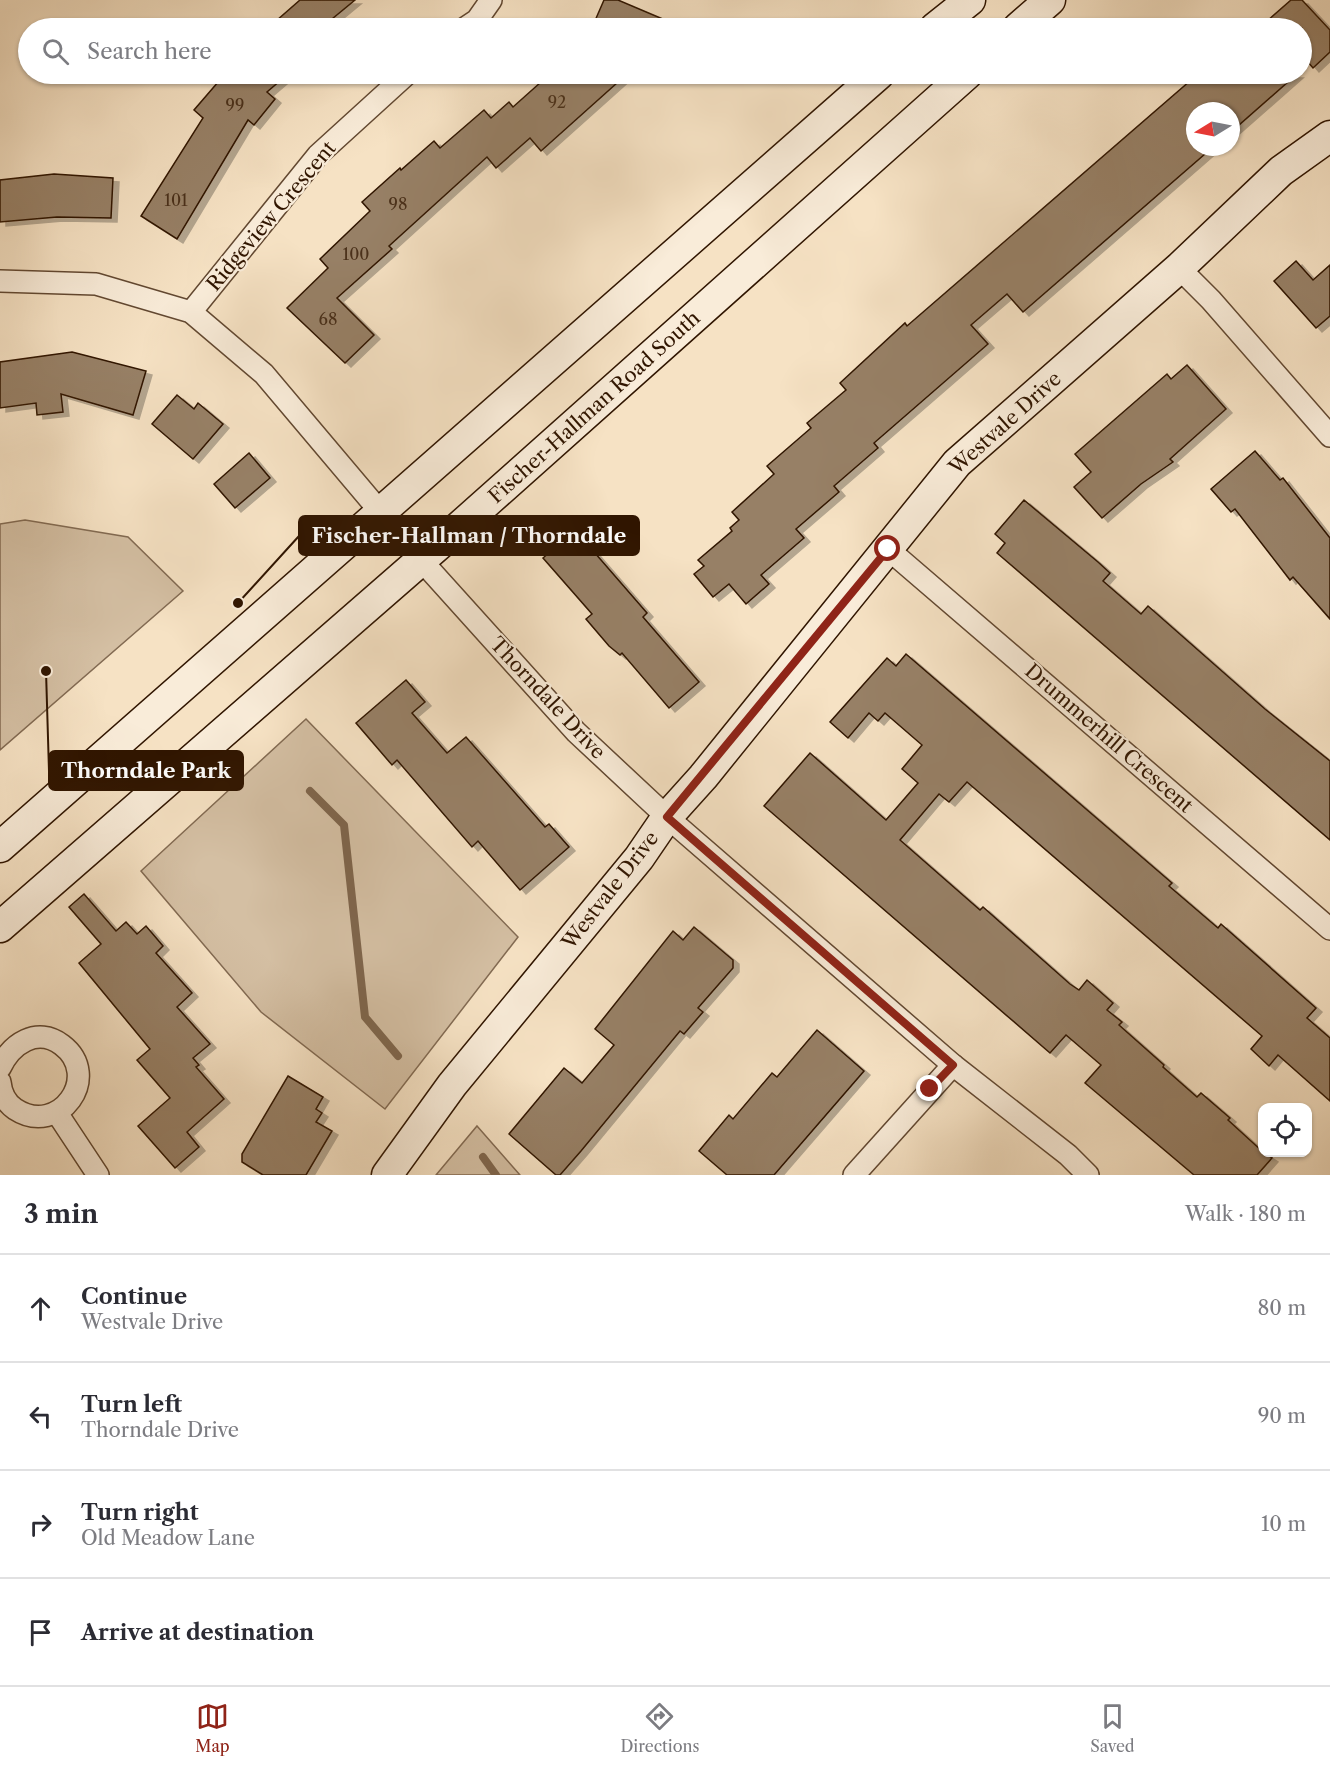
<!DOCTYPE html>
<html lang="en">
<head>
<meta charset="utf-8">
<style>
  body { margin:0; font-family:"Libre Caslon Text",serif; background:#f7f7f7; color:#2b2b33 }
  .controls { position:absolute; right:18px; bottom:18px; display:grid; overflow:hidden; border-radius:12px; box-shadow:0 2px 4px #0004 }
  .controls button { width:54px; height:54px; display:grid; place-items:center; padding:0; border:0; border-bottom:2px solid #e1e1e2; background:#fff; color:#2b2b33; font:30px sans-serif }
  .compass { position:absolute; left:1186px; top:102px; width:54px; height:54px; border-radius:50%; background:#fff; box-shadow:0 2px 4px #0004; rotate:260deg }
  .stop { position:absolute; width:18px; height:18px; margin:-14px; border:4px solid #8f2418; border-radius:50%; background:#fff }
  .stop.end { background:#8f2418; border-color:#fff; box-shadow:0 2px 6px #0008 }
  .list { margin:0; padding:0; list-style:none }
  h2 { display:flex; justify-content:space-between; align-items:center; height:78px; margin:0; padding:0 24px; font-size:26px }
  h2 small { font-size:20px; font-weight:400; color:#7c7c81 }
  .list li { display:grid; grid-template-columns:39px 1fr auto; gap:18px; align-items:center; box-sizing:border-box; height:108px; padding:0 24px; border-top:2px solid #e1e1e2 }
  .list b { display:block; font-size:22px; white-space:nowrap }
  .list p { margin:0; font-size:20px; white-space:nowrap; color:#7c7c81 }
  .list em { font-size:20px; font-style:normal; color:#7c7c81 }
  .icon { flex:none; width:33px; height:33px; fill:none; stroke:currentColor; stroke-width:2; stroke-linecap:round; stroke-linejoin:round }
  .map { position:relative; flex:none; width:1330px; height:1175px; overflow:hidden }
  .search { position:absolute; background:#fff; box-shadow:0 2px 4px #0004; left:18px; right:18px; top:18px; height:66px; display:flex; align-items:center; gap:15px; box-sizing:border-box; padding:0 21px; border-radius:33px; color:#7c7c81; font-size:22px }
  .sheet { height:510px; background:#fff }
  nav { display:flex; justify-content:space-around; align-items:center; box-sizing:border-box; height:84px; border-top:2px solid #e1e1e2; background:#fff; font-size:16px; color:#7c7c81 }
  nav a { display:grid; justify-items:center; gap:3px }
  nav .on { color:#8f2418 }
  .map>svg:first-child { display:block }
</style>
</head>
<body>
<div class="map">
<svg width="1330" height="1175" viewBox="0 0 1330 1175">
  <defs>
    <filter id="shadow"><feDropShadow dx="6" dy="4" stdDeviation="0" flood-color="#0004"/></filter>
  </defs>
  <rect width="100%" height="100%" fill="#f6e2c4"/>
  <filter id="stains"><feTurbulence type="fractalNoise" baseFrequency=".00333" numOctaves="4"/><feColorMatrix values="0 0 0 0 .2 0 0 0 0 .09 0 0 0 0 .02 0 0 0 .5 -.17"/></filter>
  <radialGradient id="worn" r=".72"><stop offset=".6" stop-color="#630" stop-opacity="0"/><stop offset="1" stop-color="#630" stop-opacity=".3"/></radialGradient>
  <g fill="#d4bfa3" stroke="#826a52" stroke-width="1.5">
    <path d="M25,520L128,537L183,591L0,750V524Z"/>
    <path d="M306,719L518,937L385,1109L261,1012L141,871Z"/>
    <path d="M477,1126L520,1175H436Z"/>
  </g>
  <g fill="none" stroke-linecap="round" stroke-linejoin="round">
    <g stroke="#7f664d" stroke-width="8">
      <path d="M310,791L344,825L365,1017L398,1056"/>
      <path d="M483,1157L496,1175"/>
    </g>
  </g>
  <g fill="#978066" stroke="#301500" stroke-width="1.5" filter="url(#shadow)">
    <path d="M300,0H355L321,28H268Z"/>
    <path d="M604,0H618L684,28H609L594,23Z"/>
    <path d="M1291,0H1302L1330,30V52L1313,68L1302,55V28H1259Z"/>
    <path d="M225,74H288L267,92L275,99L254,125L248,120L177,239L141,216L203,118L194,110Z"/>
    <path d="M550,74H627L541,151L530,138L496,168L487,157L389,246L392,249L337,298L374,335L345,363L287,308L328,268L320,259L370,211L362,202L400,168L401,170L434,141L440,148L484,110L491,118L509,102L513,107Z"/>
    <path d="M1198,74H1297L1231,132V111H1195V147H1213L1023,312L1007,294L971,325L988,344L874,443L878,448L834,486L839,492L796,529L804,538L761,575L769,584L746,604L729,584L713,597L694,574L704,566L698,560L732,531L730,528L739,520L732,512L774,474L767,466L811,428L807,423L846,390L840,383L905,323L907,326Z"/>
    <path d="M54,174L113,178L111,218L57,217L0,222V180Z"/>
    <path d="M1296,261L1313,280L1330,265V316L1316,328L1274,281Z"/>
    <path d="M72,352L146,371L133,415L61,394L63,412L37,415L36,403L0,408V362Z"/>
    <path d="M1187,365L1226,409L1170,459L1173,462L1141,484L1102,518L1074,487L1091,472L1075,454L1167,374L1171,379Z"/>
    <path d="M177,395L194,409L198,403L223,424L193,459L152,424Z"/>
    <path d="M1255,451L1280,480L1283,478L1330,538V619L1293,577L1290,580L1235,509L1231,512L1211,489Z"/>
    <path d="M249,453L270,478L235,508L214,484Z"/>
    <path d="M1024,500L1098,562L1110,573L1103,581L1141,614L1148,606L1265,709L1330,761V840L997,553L1005,543L995,534Z"/>
    <path d="M575,530L647,613L643,617L699,682L669,708L622,653L620,655L609,646L586,619L592,614L543,558Z"/>
    <path d="M906,654L1172,883L1169,886L1218,928L1221,924L1316,1008L1307,1018L1330,1038V1101L1278,1055L1269,1066L1251,1049L1262,1036L967,782L949,802L939,794L900,840L980,910L983,907L1070,984L1079,990L1087,980L1113,1003L1107,1010L1122,1022L1119,1025L1164,1065L1163,1067L1197,1097L1201,1093L1230,1118L1228,1120L1263,1152L1272,1158L1257,1175H1194L1085,1083L1101,1065L1066,1035L1050,1053L764,806L810,753L886,820L918,783L902,769L922,745L885,713L878,721L869,713L848,738L830,722L887,658L896,666Z"/>
    <path d="M406,680L425,702L412,713L447,753L466,737L545,827L549,824L569,847L520,890L478,841L472,847L397,760L392,765L356,723Z"/>
    <path d="M84,894L116,931L126,922L137,934L146,926L163,946L156,953L192,993L177,1007L210,1044L193,1058L199,1065L196,1067L224,1099L187,1132L199,1147L175,1168L138,1126L170,1098L137,1060L150,1049L79,963L101,944L69,907Z"/>
    <path d="M694,927L733,960V968L698,1008L703,1012L684,1034L680,1031L581,1151L560,1175H556L509,1134L564,1068L582,1083L614,1045L595,1029L673,931L683,940Z"/>
    <path d="M817,1030L864,1071L774,1175H727L699,1151L729,1115L733,1119L772,1073L777,1077Z"/>
    <path d="M288,1076L323,1097L316,1109L322,1113L316,1122L332,1131L306,1175H263L242,1162V1154Z"/>
  </g>
  <g fill="none" stroke-linecap="round" stroke-linejoin="round">
    <g stroke="#624831" stroke-width="24">
      <g id="street">
        <path d="M465,28L477,20L491,0"/>
        <path d="M1179,268L1211,300L1330,436"/>
        <path d="M0,281L96,284L191,312L264,374L421,560L576,732L667,817L953,1065L1068,1155L1088,1175"/>
        <path d="M191,312L318,155L407,74"/>
        <path d="M888,549L1330,929"/>
        <path d="M0,1068C11,1044 37,1026 62,1045C103,1076 59,1138 15,1109C6,1103 1,1092 0,1082"/>
        <path d="M57,1113L98,1175"/>
        <path d="M854,1175L953,1065"/>
      </g>
    </g>
    <g stroke="#301500" stroke-width="33">
      <g id="secondary">
        <path d="M935,28L970,0"/>
        <path d="M1018,28L1050,0"/>
        <path d="M0,847L879,74"/>
        <path d="M0,927L459,527L967,74"/>
        <path d="M387,1175L452,1085L639,858L667,817L703,777L957,463L1179,268L1281,171L1330,136"/>
      </g>
    </g>
    <use href="#street" stroke="#f9ecd9" stroke-width="21"/>
    <use href="#secondary" stroke="#f9ecd9" stroke-width="30"/>
  </g>
  <g fill="none" stroke-linecap="round" stroke-linejoin="round">
    <path stroke="#8f2418" stroke-width="8" d="M888,549L667,817L953,1065L930,1089"/>
  </g>
  <g text-anchor="middle" dominant-baseline="central" stroke-width="4.5" stroke-linejoin="round" paint-order="stroke">
    <g font-size="16" fill="#4a301a">
      <text x="557" y="102">92</text>
      <text x="235" y="105">99</text>
      <text x="176" y="200">101</text>
      <text x="398" y="204">98</text>
      <text x="356" y="254">100</text>
      <text x="328" y="319">68</text>
    </g>
    <g font-size="20" fill="#301500" stroke="#f9ecd9">
      <text transform="translate(271 216) rotate(-50)">Ridgeview Crescent</text>
      <text transform="translate(594 407) rotate(-42)">Fischer-Hallman Road South</text>
      <text transform="translate(1005 423) rotate(-42)">Westvale Drive</text>
      <text transform="translate(548 698) rotate(47)">Thorndale Drive</text>
      <text transform="translate(1109 738) rotate(41)">Drummerhill Crescent</text>
      <text transform="translate(610 890) rotate(-52)">Westvale Drive</text>
    </g>
  </g>
  <path fill="none" stroke="#301500" stroke-width="2" d="M238 603L299 536M46 671L49 771"/>
  <g fill="#301500" stroke="#f9ecd9" stroke-width="2">
    <circle cx="238" cy="603" r="6"/>
    <circle cx="46" cy="671" r="6"/>
  </g>
  <g fill="#301500" stroke="#301500" stroke-width="2">
    <rect x="299" y="516" width="340" height="39" rx="6"/>
    <rect x="49" y="751" width="194" height="39" rx="6"/>
  </g>
  <g font-size="21" text-anchor="middle" font-weight="bold" fill="#fff">
    <text x="469" y="543">Fischer-Hallman / Thorndale</text>
    <text x="146" y="778">Thorndale Park</text>
  </g>
  <rect width="100%" height="100%" filter="url(#stains)"/>
  <rect width="100%" height="100%" fill="url(#worn)"/>
</svg>
<div class="controls">
<button><svg class="icon" aria-label="locate" viewBox="0 0 24 24"><circle cx="12" cy="12" r="6"/><path d="M12 2v4M12 18v4M2 12h4M18 12h4"/></svg></button>
</div>
<svg class="compass" viewBox="-18 -18 36 36"><path d="M0-13l5 13h-10z" fill="#e53935"/><path d="M0 13l5-13h-10z" fill="#7c7c81"/></svg>
<div class="stop" style="left:888px;top:549px"></div>
<div class="stop end" style="left:930px;top:1089px"></div>
<div class="search"><svg class="icon" aria-label="search" viewBox="0 0 24 24"><circle cx="10" cy="10" r="6"/><path d="M15 15l6 6"/></svg>Search here</div>
</div>
<section class="sheet">
<h2>3 min<small>Walk · 180 m</small></h2>
<ul class="list">
<li><svg class="icon" aria-label="ahead" viewBox="0 0 24 24"><path d="M12 20V5M6 11l6-6 6 6"/></svg><div><b>Continue</b><p>Westvale Drive</p></div><em>80 m</em></li>
<li><svg class="icon" aria-label="left" viewBox="0 0 24 24"><path d="M17 20v-9H6M10 6l-5 5 5 5"/></svg><div><b>Turn left</b><p>Thorndale Drive</p></div><em>90 m</em></li>
<li><svg class="icon" aria-label="right" viewBox="0 0 24 24"><path d="M7 20v-9h11M14 6l5 5-5 5"/></svg><div><b>Turn right</b><p>Old Meadow Lane</p></div><em>10 m</em></li>
<li><svg class="icon" aria-label="arrive" viewBox="0 0 24 24"><path d="M6 21V4h12l-3 4 3 4H6"/></svg><div><b>Arrive at destination</b></div></li>
</ul>
</section>
<nav>
<a class="on"><svg class="icon" aria-label="map" viewBox="0 0 24 24"><path d="M3 6l6-2 6 2 6-2v14l-6 2-6-2-6 2zM9 4v14M15 6v14"/></svg>Map</a>
<a><svg class="icon" aria-label="directions" viewBox="0 0 24 24"><path d="M12 3l9 9-9 9-9-9zM9 14v-3h6M13 9l2 2-2 2"/></svg>Directions</a>
<a><svg class="icon" aria-label="saved" viewBox="0 0 24 24"><path d="M7 4h10v16l-5-4-5 4z"/></svg>Saved</a>
</nav>
</body>
</html>
